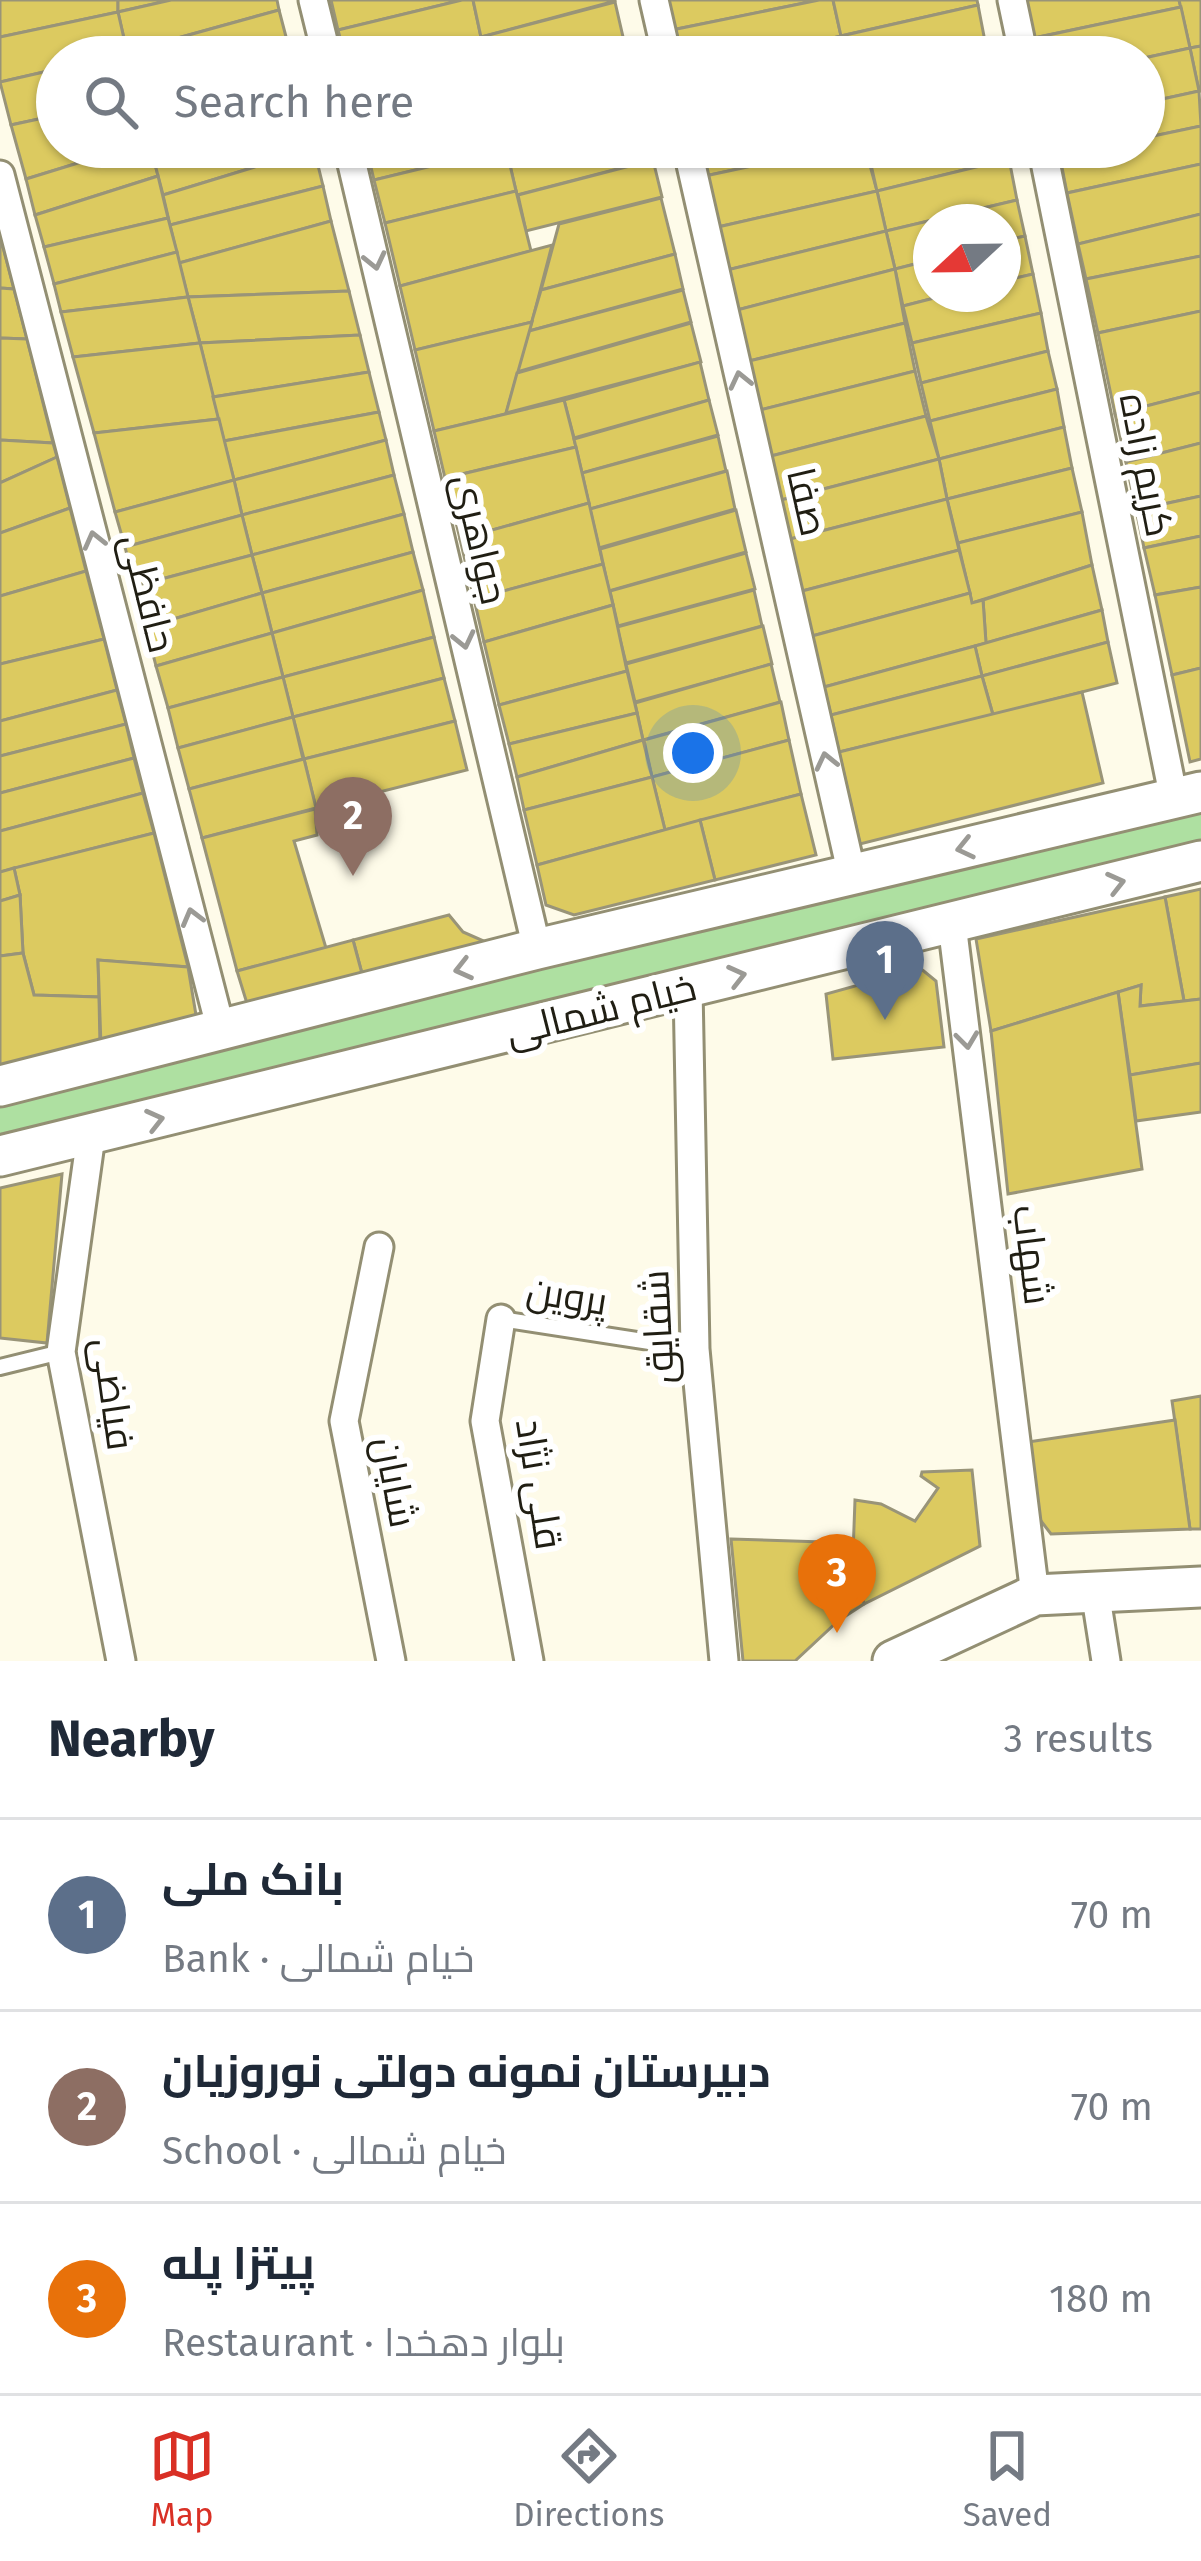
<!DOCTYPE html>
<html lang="en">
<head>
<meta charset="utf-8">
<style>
  body { margin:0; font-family:"Fira Sans",Cairo,sans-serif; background:#f6f6f7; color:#1f2937 }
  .compass { position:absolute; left:913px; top:204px; width:108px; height:108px; border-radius:50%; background:#fff; box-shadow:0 3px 9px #0004; rotate:248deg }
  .you { position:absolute; left:693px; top:753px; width:42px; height:42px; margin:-30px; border:9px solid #fff; border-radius:50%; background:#1a73e8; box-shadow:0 0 0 18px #1a73e833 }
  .badge { display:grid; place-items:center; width:78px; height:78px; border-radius:50%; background:#d93025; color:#fff; font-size:39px; font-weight:700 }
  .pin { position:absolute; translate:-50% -99px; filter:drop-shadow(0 3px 6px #0008) }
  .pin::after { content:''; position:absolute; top:63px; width:42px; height:36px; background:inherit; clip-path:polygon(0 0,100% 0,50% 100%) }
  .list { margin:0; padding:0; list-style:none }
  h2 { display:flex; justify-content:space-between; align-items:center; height:156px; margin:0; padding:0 48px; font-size:51px }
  h2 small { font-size:39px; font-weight:400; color:#747a83 }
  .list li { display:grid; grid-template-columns:78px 1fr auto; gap:36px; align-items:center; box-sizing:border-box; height:192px; padding:0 48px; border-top:3px solid #e0e1e3 }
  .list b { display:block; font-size:45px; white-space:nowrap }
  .list p { margin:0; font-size:39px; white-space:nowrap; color:#747a83 }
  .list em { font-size:39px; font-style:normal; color:#747a83 }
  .icon { flex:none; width:66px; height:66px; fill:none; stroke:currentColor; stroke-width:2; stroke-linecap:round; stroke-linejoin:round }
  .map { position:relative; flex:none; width:1201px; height:1661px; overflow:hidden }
  .search { position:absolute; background:#fff; box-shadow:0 3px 9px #0004; left:36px; right:36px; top:36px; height:132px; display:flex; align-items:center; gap:30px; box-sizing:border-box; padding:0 42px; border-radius:66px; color:#747a83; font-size:45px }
  .sheet { height:732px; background:#fff }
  nav { display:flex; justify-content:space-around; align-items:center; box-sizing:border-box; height:168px; border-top:3px solid #e0e1e3; background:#fff; font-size:33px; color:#747a83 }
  nav a { display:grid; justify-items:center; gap:6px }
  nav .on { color:#d93025 }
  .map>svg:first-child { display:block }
</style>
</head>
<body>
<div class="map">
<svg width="1201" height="1661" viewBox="0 0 1201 1661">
  <rect width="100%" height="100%" fill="#fefbe9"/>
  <path fill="#aee0a1" d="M1201,792V861L0,1156V1086Z"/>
  <g fill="#dcca60" stroke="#999478" stroke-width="3">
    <path d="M0,0H118V12L0,37Z"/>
    <path d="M118,0H171L118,12Z"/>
    <path d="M171,0H277L279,10L127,52L118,12Z"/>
    <path d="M331,0H462L338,30Z"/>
    <path d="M462,0H473L483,47L441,57H345L338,30Z"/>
    <path d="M473,0H615V1L481,37Z"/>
    <path d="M665,0H819L672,30Z"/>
    <path d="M819,0H833L841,36L754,57H678L672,30Z"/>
    <path d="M833,0H977L978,5L841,36Z"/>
    <path d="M1026,0H1179L1181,7L1034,38Z"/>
    <path d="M1179,0H1201V46L1190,48Z"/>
    <path d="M615,2L626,50L599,57H485L481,37Z"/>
    <path d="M978,5L988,57H846L841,36Z"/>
    <path d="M1181,7L1190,48L1144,58L1038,57L1034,38Z"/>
    <path d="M279,10L290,52L271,57H128L127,52Z"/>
    <path d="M118,12L127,52L106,57H57V69L0,82V37Z"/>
    <path d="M841,36L846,57H754Z"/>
    <path d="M1201,46V91H1199L1190,48Z"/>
    <path d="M483,47L485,57H441Z"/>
    <path d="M1190,48L1199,91L1144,103V58Z"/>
    <path d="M57,69V115L11,125L0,82Z"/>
    <path d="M1199,91L1201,126L1144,138V103Z"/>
    <path d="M57,115V147H130L26,179L11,125Z"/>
    <path d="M1201,126V164L1067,193L1060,157L1105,147H1144V138Z"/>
    <path d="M130,147H151L158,176L35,215L26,179Z"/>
    <path d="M157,147H313L314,149L163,195L151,149Z"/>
    <path d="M379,147H506V148L374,180L367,150Z"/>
    <path d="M506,147H542L508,156Z"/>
    <path d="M544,147H649L652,160L517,195L508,157Z"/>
    <path d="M699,147H841L705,176Z"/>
    <path d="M841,147H865L877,191L718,227L705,176Z"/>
    <path d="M867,147H906L869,156Z"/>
    <path d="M906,147H1007L1009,159L877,191L869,156Z"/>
    <path d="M1058,147H1105L1060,157Z"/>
    <path d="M506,148L516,191L385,223L374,180Z"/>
    <path d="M314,149L323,186L170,225L163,195Z"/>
    <path d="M1009,159L1017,200L886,231L877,191Z"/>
    <path d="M653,160L662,197L526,231L518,195Z"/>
    <path d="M1201,164V214L1078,244L1067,193Z"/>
    <path d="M158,176L168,218L44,247L35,215Z"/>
    <path d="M323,186L331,221L179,263L170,225Z"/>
    <path d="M516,191L531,251L400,286L385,223Z"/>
    <path d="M877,191L886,231L727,270L718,227Z"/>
    <path d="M661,198L675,254L541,290L559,224Z"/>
    <path d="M1017,200L1025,236L1003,241V222H931V260L895,269L886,231Z"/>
    <path d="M1201,214V256L1086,279L1078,244Z"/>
    <path d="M168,218L177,252L54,284L44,247Z"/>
    <path d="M331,221L349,291L188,297L179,263Z"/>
    <path d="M886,231L895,269L737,310L727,270Z"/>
    <path d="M0,236L14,289L0,288Z"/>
    <path d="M1025,236L1033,274L1003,281V241Z"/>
    <path d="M552,245L532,322L415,350L400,286Z"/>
    <path d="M177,252L188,297L61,312L54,284Z"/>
    <path d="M675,254L683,289L529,331L541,290Z"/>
    <path d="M1201,256V311L1098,333L1086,279Z"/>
    <path d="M931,260V294H950L903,306L895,269Z"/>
    <path d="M895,269L905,323L749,361L737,310Z"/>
    <path d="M1033,274L1041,313L912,343L903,306L950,294H1003V281Z"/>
    <path d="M0,288L14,289L27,339L0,338Z"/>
    <path d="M683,290L691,322L517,372L529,331Z"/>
    <path d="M349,291L360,335L200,343L188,297Z"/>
    <path d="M188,297L200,343L73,357L61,312Z"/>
    <path d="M1201,311V392L1115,414L1098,333Z"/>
    <path d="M1041,313L1048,351L921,383L912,343Z"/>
    <path d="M532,322L506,414L434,431L415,350Z"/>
    <path d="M691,323L701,362L506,413L517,373Z"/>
    <path d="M905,323L915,371L760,410L749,361Z"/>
    <path d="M360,335L369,372L213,397L200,343Z"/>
    <path d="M0,338L27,339L53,443L0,440Z"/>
    <path d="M200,343L219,419L94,433L73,357Z"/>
    <path d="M1048,351L1057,389L930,421L921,383Z"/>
    <path d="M700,362L709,400L574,438L564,400Z"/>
    <path d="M915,371L926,416L771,456L760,410Z"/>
    <path d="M369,372L379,412L224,441L213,397Z"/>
    <path d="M1057,389L1064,427L939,459L930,421Z"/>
    <path d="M1201,392V443L1126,462L1115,414Z"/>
    <path d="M564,400L576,447L445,478L434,431Z"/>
    <path d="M709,400L718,435L582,473L574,439Z"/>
    <path d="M379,412L386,440L234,480L224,441Z"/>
    <path d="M926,416L939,459L781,500L771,456Z"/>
    <path d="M219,419L234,480L115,512L94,433Z"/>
    <path d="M1064,427L1072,468L947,499L939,459Z"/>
    <path d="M718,436L726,471L590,509L582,473Z"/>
    <path d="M0,440L53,443L57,457L0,483Z"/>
    <path d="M386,440L394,475L242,515L234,480Z"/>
    <path d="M1201,443V496L1136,510L1126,462Z"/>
    <path d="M576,447L589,503L460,539L445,478Z"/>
    <path d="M57,457L70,508L0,533V483Z"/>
    <path d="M939,459L947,499L790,539L781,500Z"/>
    <path d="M1072,468L1082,512L958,543L947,499Z"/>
    <path d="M727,471L735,509L599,548L590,509Z"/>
    <path d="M394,475L404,514L252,555L242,515Z"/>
    <path d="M234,480L242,515L125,547L115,512Z"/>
    <path d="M1201,496V536L1144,548L1136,510Z"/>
    <path d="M947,499L959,550L802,591L790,539Z"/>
    <path d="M589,503L603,564L474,599L460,539Z"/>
    <path d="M70,508L86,571L0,596V533Z"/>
    <path d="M736,510L746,552L609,591L600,549Z"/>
    <path d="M1082,512L1092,565L972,603L958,543Z"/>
    <path d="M404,514L413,552L262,593L252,555Z"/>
    <path d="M242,515L252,555L135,586L125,547Z"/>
    <path d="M1201,536V587L1155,595L1144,548Z"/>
    <path d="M959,550L970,593L812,636L802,591Z"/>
    <path d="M413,552L423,590L272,633L262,593Z"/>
    <path d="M746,553L755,589L618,626L610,591Z"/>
    <path d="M252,555L262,593L146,627L135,586Z"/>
    <path d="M603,564L613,605L484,642L474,599Z"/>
    <path d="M1092,565L1102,610L986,643L983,600Z"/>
    <path d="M86,571L104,639L0,664V596Z"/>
    <path d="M1201,587V668L1172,675L1155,595Z"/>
    <path d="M423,590L434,637L283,677L272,633Z"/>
    <path d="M754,590L762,626L626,663L617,627Z"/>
    <path d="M262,593L272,633L156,666L146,627Z"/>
    <path d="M970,593L972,603L983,600L986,643L824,687L812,636Z"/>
    <path d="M613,605L627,671L499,705L484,642Z"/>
    <path d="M1102,610L1108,642L982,676L975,646Z"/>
    <path d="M763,626L772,664L635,702L626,664Z"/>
    <path d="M272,633L283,677L168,708L156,666Z"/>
    <path d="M434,637L444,678L293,717L283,677Z"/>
    <path d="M104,639L117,690L0,721V664Z"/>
    <path d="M1108,642L1117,683L993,715L982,676Z"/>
    <path d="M975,646L982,676L831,715L824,687Z"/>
    <path d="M771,664L780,702L643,740L635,703Z"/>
    <path d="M1201,668V759L1190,762L1172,675Z"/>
    <path d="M627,671L637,713L509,744L499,705Z"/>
    <path d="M982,676L993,715L839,752L831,715Z"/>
    <path d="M283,677L293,717L178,748L168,708Z"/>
    <path d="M444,678L455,721L304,759L293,717Z"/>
    <path d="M117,690L126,724L0,756V721Z"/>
    <path d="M1082,692L1103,783L860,844L839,752Z"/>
    <path d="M781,702L789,740L652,777L644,740Z"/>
    <path d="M637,713L643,740L517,777L509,744Z"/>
    <path d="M293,717L303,759L189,789L178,748Z"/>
    <path d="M455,721L467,770L316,808L304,759Z"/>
    <path d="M126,724L134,758L0,793V756Z"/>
    <path d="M643,740L652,777L524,810L517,777Z"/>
    <path d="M789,740L801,794L665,830L652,777Z"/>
    <path d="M134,758L143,793L0,831V793Z"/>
    <path d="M304,759L316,808L202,838L189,789Z"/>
    <path d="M652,777L665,830L537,865L524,810Z"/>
    <path d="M143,793L154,833L0,872V831Z"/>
    <path d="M801,794L816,855L715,880L700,820Z"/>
    <path d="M315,809L317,835L294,841L326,948L237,971L202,838Z"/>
    <path d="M700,820L715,880L574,915L546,905L537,865Z"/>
    <path d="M154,833L188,967L98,960L99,997L34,995L23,953L20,895L14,868Z"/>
    <path d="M14,868L20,895L0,901V872Z"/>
    <path d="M1201,889V999L1184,1001L1165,897Z"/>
    <path d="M20,895L23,953L0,956V901Z"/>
    <path d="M1165,897L1184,1001L1140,1006L1141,985L991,1031L976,939Z"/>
    <path d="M449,915L463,932L486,942L364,981L353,940Z"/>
    <path d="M353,940L364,981L249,1010L237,971Z"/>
    <path d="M23,953L34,995L99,997L100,1046L0,1072V956Z"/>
    <path d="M98,960L188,967L197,1021L101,1046Z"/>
    <path d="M920,968L936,981L944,1047L833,1059L826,994Z"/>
    <path d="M1141,985L1140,1006L1201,999V1063L1130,1075L1118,992Z"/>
    <path d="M1118,992L1142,1169L1008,1194L991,1031Z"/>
    <path d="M1201,1063V1112L1136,1121L1130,1075Z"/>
    <path d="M62,1174L47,1343L0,1338V1188Z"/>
    <path d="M1201,1396V1529H1190L1172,1401Z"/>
    <path d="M1175,1420L1190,1529L1051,1534L1038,1517L1028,1442Z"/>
    <path d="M972,1470L980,1546L864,1604L853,1554L855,1500L881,1504L915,1521L938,1488L921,1476L922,1472Z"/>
    <path d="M731,1539L853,1543L864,1604L838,1621L795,1661H743Z"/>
  </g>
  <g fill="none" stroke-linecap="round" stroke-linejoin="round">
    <g stroke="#938f73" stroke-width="20">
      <g id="lane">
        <path d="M501,1319L695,1349"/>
        <path d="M0,1367L61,1352"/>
      </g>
    </g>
    <g stroke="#938f73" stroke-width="33">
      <g id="street">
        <path d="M313,0L327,57"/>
        <path d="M654,0L667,57"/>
        <path d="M1012,0L1024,57"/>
        <path d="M348,147L537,949"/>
        <path d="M687,147L852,875"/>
        <path d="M1042,147L1174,799"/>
        <path d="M0,175L221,1030"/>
        <path d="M952,924L1035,1595"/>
        <path d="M688,988L695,1349L724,1661"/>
        <path d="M91,1136L61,1352L121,1661"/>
        <path d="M379,1247L344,1421L391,1661"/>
        <path d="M501,1319L485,1421L529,1661"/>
        <path d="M1095,1591L1106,1661"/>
      </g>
    </g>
    <g stroke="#938f73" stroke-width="45">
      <g id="secondary">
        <path d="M0,1086L537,949L1201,792"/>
        <path d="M0,1156L1201,861"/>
        <path d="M893,1661L1035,1595L1201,1587"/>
      </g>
    </g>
    <use href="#lane" stroke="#fff" stroke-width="14"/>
    <use href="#street" stroke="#fff" stroke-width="27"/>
    <use href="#secondary" stroke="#fff" stroke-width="39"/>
  </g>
  <defs><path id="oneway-chevron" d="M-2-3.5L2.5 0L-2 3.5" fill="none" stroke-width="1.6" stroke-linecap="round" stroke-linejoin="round" transform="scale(3)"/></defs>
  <g stroke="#9b9a95">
    <use href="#oneway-chevron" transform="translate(375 261) rotate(77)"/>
    <use href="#oneway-chevron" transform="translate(740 380) rotate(-103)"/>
    <use href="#oneway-chevron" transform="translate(94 540) rotate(-104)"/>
    <use href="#oneway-chevron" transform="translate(464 640) rotate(77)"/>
    <use href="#oneway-chevron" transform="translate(826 761) rotate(-103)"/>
    <use href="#oneway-chevron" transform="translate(965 848) rotate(167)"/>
    <use href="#oneway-chevron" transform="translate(1116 883) rotate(-14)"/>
    <use href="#oneway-chevron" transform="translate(192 917) rotate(-105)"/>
    <use href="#oneway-chevron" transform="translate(463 969) rotate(166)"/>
    <use href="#oneway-chevron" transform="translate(737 976) rotate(-14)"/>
    <use href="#oneway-chevron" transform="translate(967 1040) rotate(83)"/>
    <use href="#oneway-chevron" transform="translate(155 1120) rotate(-14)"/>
  </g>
  <g text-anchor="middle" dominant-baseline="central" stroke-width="12" stroke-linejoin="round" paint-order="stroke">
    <g font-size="39" fill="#201e13" stroke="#fff">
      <text transform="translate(1146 465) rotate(79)">کریم زاده</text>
      <text transform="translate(807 502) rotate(77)">صفا</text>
      <text transform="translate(480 539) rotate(77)">جواهری</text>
      <text transform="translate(148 593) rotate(76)">حافظی</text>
      <text transform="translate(601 1010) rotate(-14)">خیام شمالی</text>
      <text transform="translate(1032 1255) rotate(83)">شهاب</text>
      <text transform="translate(567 1296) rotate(9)">پروین</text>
      <text transform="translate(658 1327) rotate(-93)">شقایق</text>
      <text transform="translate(113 1394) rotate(82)">فیاضی</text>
      <text transform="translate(395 1482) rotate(79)">شایان</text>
      <text transform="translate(539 1484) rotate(81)">قلی نژاد</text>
    </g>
  </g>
</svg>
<svg class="compass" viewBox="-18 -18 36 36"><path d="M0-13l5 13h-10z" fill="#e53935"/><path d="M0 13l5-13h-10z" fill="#747a83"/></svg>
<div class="you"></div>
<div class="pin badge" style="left:885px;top:1020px;background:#5c6f8a">1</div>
<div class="pin badge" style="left:353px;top:876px;background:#8d6e63">2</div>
<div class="pin badge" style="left:837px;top:1633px;background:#e8710a">3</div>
<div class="search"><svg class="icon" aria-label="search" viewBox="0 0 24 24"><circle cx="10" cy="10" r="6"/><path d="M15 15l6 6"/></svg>Search here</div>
</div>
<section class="sheet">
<h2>Nearby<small>3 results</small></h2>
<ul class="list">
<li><span class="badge" style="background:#5c6f8a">1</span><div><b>بانک ملی</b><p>Bank · خیام شمالی</p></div><em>70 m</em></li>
<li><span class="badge" style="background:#8d6e63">2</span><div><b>دبیرستان نمونه دولتی نوروزیان</b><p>School · خیام شمالی</p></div><em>70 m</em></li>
<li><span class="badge" style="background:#e8710a">3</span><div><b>پیتزا پله</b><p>Restaurant · بلوار دهخدا</p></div><em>180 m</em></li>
</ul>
</section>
<nav>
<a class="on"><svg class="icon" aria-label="map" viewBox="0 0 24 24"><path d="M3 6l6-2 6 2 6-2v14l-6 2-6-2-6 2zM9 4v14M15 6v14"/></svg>Map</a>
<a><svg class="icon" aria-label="directions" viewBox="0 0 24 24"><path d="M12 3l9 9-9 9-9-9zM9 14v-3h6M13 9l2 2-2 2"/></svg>Directions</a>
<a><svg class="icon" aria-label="saved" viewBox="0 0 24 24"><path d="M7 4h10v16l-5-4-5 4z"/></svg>Saved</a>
</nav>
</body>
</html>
